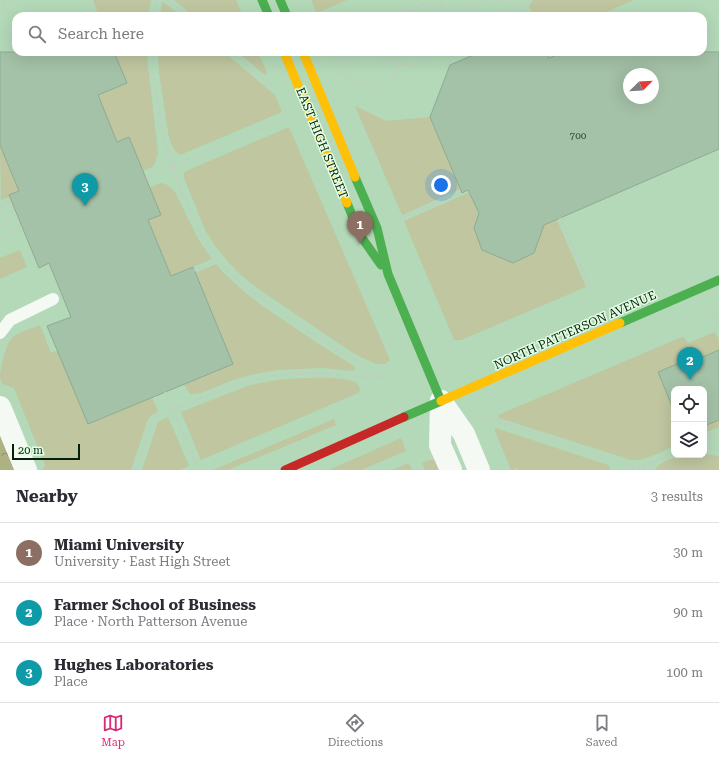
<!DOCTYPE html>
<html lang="en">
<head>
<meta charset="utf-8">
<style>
  body { margin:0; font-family:"Roboto Serif",serif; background:#f2f2f3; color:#2b2b33 }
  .controls { position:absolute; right:12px; bottom:12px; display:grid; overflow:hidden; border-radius:8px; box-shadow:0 4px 16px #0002 }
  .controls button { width:36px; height:36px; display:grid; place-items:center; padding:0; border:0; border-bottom:1px solid #e1e1e2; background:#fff; color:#2b2b33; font:20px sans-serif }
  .compass { position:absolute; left:623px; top:68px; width:36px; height:36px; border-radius:50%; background:#fff; box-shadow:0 4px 16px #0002; rotate:66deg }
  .scale { position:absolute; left:12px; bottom:10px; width:68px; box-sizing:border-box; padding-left:4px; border:2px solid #05200a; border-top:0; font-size:11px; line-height:14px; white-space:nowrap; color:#05200a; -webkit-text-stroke:3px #e3fee5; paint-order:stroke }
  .you { position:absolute; left:441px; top:185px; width:14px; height:14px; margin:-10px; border:3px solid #fff; border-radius:50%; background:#1a73e8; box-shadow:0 0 0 6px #1a73e833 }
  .badge { display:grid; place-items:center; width:26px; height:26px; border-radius:50%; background:#db2777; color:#fff; font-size:13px; font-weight:700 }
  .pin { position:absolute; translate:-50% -33px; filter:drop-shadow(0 1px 2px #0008) }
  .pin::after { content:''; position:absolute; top:21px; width:14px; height:12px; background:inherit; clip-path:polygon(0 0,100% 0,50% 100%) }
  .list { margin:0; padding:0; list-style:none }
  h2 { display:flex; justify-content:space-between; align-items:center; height:52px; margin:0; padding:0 16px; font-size:17px }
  h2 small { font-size:13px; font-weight:400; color:#7c7c81 }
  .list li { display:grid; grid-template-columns:26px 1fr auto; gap:12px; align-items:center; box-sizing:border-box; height:60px; padding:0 16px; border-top:1px solid #e1e1e2 }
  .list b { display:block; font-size:15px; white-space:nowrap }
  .list p { margin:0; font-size:13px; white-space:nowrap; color:#7c7c81 }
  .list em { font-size:13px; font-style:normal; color:#7c7c81 }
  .icon { flex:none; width:22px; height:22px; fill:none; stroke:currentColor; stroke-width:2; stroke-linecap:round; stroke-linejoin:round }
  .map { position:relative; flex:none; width:719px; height:470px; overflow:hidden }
  .search { position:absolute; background:#fff; box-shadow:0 4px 16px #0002; left:12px; right:12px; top:12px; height:44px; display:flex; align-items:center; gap:10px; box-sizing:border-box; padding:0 14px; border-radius:12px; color:#7c7c81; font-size:15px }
  .sheet { height:232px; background:#fff }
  nav { display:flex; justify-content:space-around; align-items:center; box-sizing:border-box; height:56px; border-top:1px solid #e1e1e2; background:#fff; font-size:11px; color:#7c7c81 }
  nav a { display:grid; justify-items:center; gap:2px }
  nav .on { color:#db2777 }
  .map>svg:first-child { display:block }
</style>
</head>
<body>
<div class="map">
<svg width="719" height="470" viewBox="0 0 719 470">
  <defs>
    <pattern id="forest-crowns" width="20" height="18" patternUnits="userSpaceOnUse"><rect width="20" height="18" fill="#aeb181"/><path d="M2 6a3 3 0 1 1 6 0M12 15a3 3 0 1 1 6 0" fill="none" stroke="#8c9068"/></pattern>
  </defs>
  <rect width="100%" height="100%" fill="#b3d9b8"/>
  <g fill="#bfc6a0">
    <path d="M93,0H151L148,16H99Z"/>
    <path d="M174,0H236L243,16H194Z"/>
    <path d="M311,0H347L317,13Z"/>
    <path d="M533,0H634L597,16H534L529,6Z"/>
    <path d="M162,1L181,16H160Z"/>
    <path d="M114,52H147L148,68L151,91L158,153L154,165L152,167L143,171L117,142L98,95L127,83Z"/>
    <path d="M158,52H224L275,95L282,112L180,155L174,150L169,138L159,73Z"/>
    <path d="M237,52H258L267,72L265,75Z"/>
    <path d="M355,106L386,121L430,117L461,189L402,215Z"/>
    <path d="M289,127L390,360L385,364H376L353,353L260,290L242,276L229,263L216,247L206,232L184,178V173L186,171Z"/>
    <path d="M0,145L19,191L9,195V197L1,200Z"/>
    <path d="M161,183C168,184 172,188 176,194L198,239L212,259L171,276L148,220L161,215L149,188Z"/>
    <path d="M470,192L482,204L474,228L482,250L513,263L534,253L542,229L538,219L549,223L557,220L586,287L461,340H454L404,221Z"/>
    <path d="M20,250L27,267L0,279V258Z"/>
    <path d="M216,264L224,273L242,290L261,305L317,343L354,366L355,369L353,371L323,368L278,370L255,374L236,379L201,393L194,394H190L184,384L195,273Z"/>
    <path d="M40,325L51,353L57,351L152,397L158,412L153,414L148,419L131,470H43L45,465L14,388L2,384C2,382 1,380 0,378C0,369 6,342 13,337C20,331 31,329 40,325Z"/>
    <path d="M715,332L719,340V350L698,359L696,356L658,372L674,411V446C660,452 646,461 631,460L499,418L498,416V415L682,337H684L688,343Z"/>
    <path d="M303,378C316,378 343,376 355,382C358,384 360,387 360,390L358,393L201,460L181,412L250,385L277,380Z"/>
    <path d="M168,417L189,466L180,470H142L158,422Z"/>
    <path d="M334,419L336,425L228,470H213Z"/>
    <path d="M719,420V427L704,433V426Z"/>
    <path d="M496,428L608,465L610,468V470H518L517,468L511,470L495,431V429Z"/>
    <path d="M401,438L406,451L361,470H329Z"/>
    <path d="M704,454L719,456V470H655C658,463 674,457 682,456C689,455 698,456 704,454Z"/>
    <path d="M429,460H435L444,470H425L422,463Z"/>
    <path d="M409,463L412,470H392Z"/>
  </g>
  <path fill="url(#forest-crowns)" d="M0,427L18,470H0Z"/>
  <g fill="#a4c2a8" stroke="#8eab92" fill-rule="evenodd">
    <path d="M0,52H114L127,83L98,95L117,142L129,137L161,215L148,220L171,276L193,267L233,364L88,424L47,326L71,317L49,263L39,268L9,195L19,191L0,145Z"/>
    <path d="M480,52H546L549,58L564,52H719V149L544,225L534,253L513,263L482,250L474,228L479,213L468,190L462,193L430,117L450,65ZM629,74H653V98H629Z"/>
    <path d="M719,350V420L704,426V389H674V411L658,372L696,356L698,359Z"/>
  </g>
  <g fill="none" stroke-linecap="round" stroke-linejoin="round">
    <g stroke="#c1ccc2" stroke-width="2.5" stroke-dasharray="2 3" stroke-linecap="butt">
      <path d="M3,0L9,13"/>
      <path d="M168,0L187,16"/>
      <path d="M406,0L412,12"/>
      <path d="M498,0L513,3"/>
      <path d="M153,16L157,0"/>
      <path d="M411,16C414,10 416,8 421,5C434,0 442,7 453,13C456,14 459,15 462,16"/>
      <path d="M438,16L440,5L443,0"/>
      <path d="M449,16L487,0"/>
      <path d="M495,16C504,12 511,8 515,0"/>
      <path d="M526,16L523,9L529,0"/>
      <path d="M152,52L154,82L162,129L172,167L200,234L218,260L232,275L256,295L323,341L361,365L386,378"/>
      <path d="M231,52L273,86"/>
      <path d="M373,52L386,59L399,64L418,66L427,60L431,52"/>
      <path d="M335,64L364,52"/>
      <path d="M340,75C355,81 384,95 394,76C398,68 400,60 402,52"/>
      <path d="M146,178L287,118"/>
      <path d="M0,205L9,201L20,230"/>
      <path d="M0,207L11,234"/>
      <path d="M560,218L592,291"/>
      <path d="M399,219L462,192"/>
      <path d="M0,239L23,229"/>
      <path d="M194,270L218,260"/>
      <path d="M711,307L719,325"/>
      <path d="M165,392L199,470"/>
      <path d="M481,415L637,468"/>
      <path d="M704,440L719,433"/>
      <path d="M704,447L719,450"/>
      <path d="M644,465L646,470"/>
      <path d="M136,470L152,421L158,416L173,409L237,384L257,379L277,375L303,373L334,374L357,377L385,378"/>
      <path d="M633,470L674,453"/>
    </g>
    <path stroke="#f4f9f4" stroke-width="12" d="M0,333L10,320L53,299"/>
    <g stroke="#f4f9f4" stroke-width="22">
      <path d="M441,401L464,434L479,470"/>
      <path d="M441,401L440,445L451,470"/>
      <path d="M0,407L26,470"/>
    </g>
    <g stroke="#4caf50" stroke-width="9">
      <path d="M262,0L269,16"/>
      <path d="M280,0L287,16"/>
      <path d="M355,177L377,228L388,274L441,401L404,417"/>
      <path d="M347,203L360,235L381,265"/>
      <path d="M620,323L719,280"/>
    </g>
    <g stroke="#ffc107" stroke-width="9">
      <path d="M284,52L347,203"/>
      <path d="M303,52L355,177"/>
      <path d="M441,401L620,323"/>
    </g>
    <path stroke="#c62828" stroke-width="9" d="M285,470L404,417"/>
  </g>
  <g text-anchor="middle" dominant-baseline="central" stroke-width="3" stroke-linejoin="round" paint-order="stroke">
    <g font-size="10" fill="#2e4932">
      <text x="578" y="135">700</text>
    </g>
    <g font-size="12" fill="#05200a" stroke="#e3fee5">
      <text transform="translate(322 143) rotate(68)">EAST HIGH STREET</text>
      <text transform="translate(575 330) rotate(-24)">NORTH PATTERSON AVENUE</text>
    </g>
  </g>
</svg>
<div class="controls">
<button><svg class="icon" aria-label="locate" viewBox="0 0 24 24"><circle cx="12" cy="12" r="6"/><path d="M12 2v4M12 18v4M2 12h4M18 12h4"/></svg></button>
<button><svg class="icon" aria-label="layers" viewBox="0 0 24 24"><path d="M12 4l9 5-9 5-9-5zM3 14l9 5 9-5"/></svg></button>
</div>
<svg class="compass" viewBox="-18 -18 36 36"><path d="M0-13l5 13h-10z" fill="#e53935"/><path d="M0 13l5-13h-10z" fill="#7c7c81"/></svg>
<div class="scale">20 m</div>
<div class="you"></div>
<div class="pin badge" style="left:360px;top:244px;background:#8d6e63">1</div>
<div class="pin badge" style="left:690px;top:380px;background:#0f9aa8">2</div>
<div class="pin badge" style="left:85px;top:206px;background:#0f9aa8">3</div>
<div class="search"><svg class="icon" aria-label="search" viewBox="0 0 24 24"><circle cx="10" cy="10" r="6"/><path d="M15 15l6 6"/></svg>Search here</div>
</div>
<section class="sheet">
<h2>Nearby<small>3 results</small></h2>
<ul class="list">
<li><span class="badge" style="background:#8d6e63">1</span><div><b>Miami University</b><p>University · East High Street</p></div><em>30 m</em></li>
<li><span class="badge" style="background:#0f9aa8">2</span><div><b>Farmer School of Business</b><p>Place · North Patterson Avenue</p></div><em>90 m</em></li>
<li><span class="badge" style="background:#0f9aa8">3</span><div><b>Hughes Laboratories</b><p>Place</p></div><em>100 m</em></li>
</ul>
</section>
<nav>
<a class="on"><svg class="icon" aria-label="map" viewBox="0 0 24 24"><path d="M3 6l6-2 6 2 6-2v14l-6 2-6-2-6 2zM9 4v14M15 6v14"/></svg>Map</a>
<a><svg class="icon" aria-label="directions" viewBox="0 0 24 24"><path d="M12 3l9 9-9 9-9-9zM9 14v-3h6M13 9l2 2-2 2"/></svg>Directions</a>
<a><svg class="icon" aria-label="saved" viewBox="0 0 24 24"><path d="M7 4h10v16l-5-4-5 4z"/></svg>Saved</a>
</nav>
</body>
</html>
